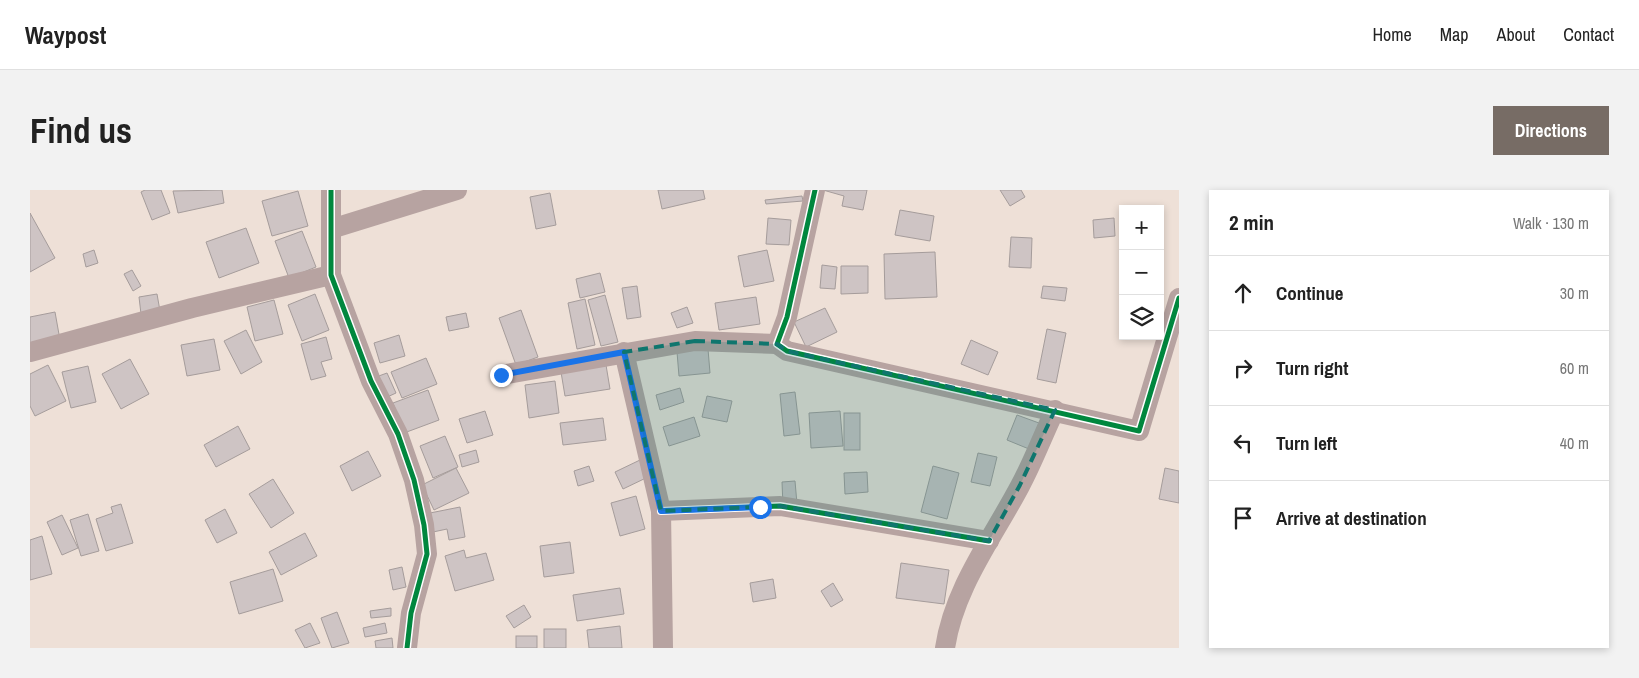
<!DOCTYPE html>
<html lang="en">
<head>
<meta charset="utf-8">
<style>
  body { margin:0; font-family:"Archivo Narrow",sans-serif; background:#f2f2f2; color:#222 }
  .controls { position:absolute; right:15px; top:15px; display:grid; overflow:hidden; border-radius:0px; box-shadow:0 2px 8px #0003 }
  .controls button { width:45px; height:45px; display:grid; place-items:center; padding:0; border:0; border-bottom:1px solid #e0e0e0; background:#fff; color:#222; font:25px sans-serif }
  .stop { position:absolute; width:15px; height:15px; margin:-11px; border:4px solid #1a73e8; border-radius:50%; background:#fff }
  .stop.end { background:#1a73e8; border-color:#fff; box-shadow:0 1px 5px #0008 }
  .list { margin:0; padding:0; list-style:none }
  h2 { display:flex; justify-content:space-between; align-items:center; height:65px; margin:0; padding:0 20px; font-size:21px }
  h2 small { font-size:16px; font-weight:400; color:#767676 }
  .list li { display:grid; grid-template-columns:32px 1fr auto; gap:15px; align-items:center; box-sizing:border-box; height:75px; padding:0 20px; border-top:1px solid #e0e0e0 }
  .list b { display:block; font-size:19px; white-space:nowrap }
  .list em { font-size:16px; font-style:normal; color:#767676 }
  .icon { flex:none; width:28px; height:28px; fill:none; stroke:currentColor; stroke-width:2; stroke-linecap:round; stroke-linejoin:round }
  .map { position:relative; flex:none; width:1149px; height:458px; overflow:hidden; border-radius:0px }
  header { display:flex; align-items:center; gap:30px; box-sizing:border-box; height:70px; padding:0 25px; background:#fff; border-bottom:1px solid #e0e0e0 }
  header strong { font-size:24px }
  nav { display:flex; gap:28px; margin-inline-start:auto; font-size:18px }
  .intro { display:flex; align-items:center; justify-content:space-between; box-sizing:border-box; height:120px; padding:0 30px }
  h1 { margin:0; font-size:35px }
  .button { padding:12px 22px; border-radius:0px; background:#776c65; color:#fff; font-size:18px; font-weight:700 }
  main { display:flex; gap:30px; padding:0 30px }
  aside { flex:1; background:#fff; border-radius:0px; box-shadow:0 2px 8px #0003 }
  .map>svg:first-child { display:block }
</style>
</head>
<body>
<header>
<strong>Waypost</strong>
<nav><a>Home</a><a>Map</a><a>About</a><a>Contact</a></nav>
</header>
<div class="intro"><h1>Find us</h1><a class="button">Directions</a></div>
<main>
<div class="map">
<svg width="1149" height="458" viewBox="0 0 1149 458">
  <rect width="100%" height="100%" fill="#eee0d7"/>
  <g fill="#cec4c4" stroke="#a59c9b">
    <path d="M115,0H131L140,23L122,30L111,2Z"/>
    <path d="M192,0L194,13L148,23L143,1Z"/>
    <path d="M628,0H673L675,9L632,19Z"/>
    <path d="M793,0H837L833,20L812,16L814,6Z"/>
    <path d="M970,0H991L995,7L980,16Z"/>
    <path d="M268,1L278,36L242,46L232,11Z"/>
    <path d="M520,3L526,35L506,39L500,7Z"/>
    <path d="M772,6L773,11L736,14L735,10Z"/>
    <path d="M870,20L904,26L900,51L865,45Z"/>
    <path d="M0,23L25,68L0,82Z"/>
    <path d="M738,28L761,30L759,55L736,54Z"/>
    <path d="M1084,28L1085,46L1064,48L1063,30Z"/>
    <path d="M216,38L229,73L189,88L176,52Z"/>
    <path d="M272,41L286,77L259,88L245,51Z"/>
    <path d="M981,47L1002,48L1001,78L979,77Z"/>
    <path d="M64,60L68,73L56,77L53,64Z"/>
    <path d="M737,60L744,91L714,97L708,66Z"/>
    <path d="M905,62L907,107L855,109L854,64Z"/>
    <path d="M792,75L807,77L805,99L790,98Z"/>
    <path d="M811,76H838V103L811,104Z"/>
    <path d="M102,80L111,96L103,101L94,84Z"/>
    <path d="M570,83L575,102L550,108L546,89Z"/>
    <path d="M607,96L611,127L597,129L592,98Z"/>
    <path d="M1013,96L1037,98L1035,111L1011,108Z"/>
    <path d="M127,104L130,121L111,124L109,107Z"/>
    <path d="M285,104L299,140L272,151L258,115Z"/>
    <path d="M575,105L588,152L571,156L558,110Z"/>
    <path d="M726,107L730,134L689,140L685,113Z"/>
    <path d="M555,109L565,155L547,159L538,113Z"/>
    <path d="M244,110L253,144L225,151L217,117Z"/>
    <path d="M657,117L663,133L647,138L641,123Z"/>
    <path d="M795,118L807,142L776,157L764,132Z"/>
    <path d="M491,120L508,167L486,175L469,128Z"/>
    <path d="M25,122L30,150L0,156V127Z"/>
    <path d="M436,123L439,137L419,141L416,127Z"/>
    <path d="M1017,139L1036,143L1026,193L1007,189Z"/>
    <path d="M216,140L232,172L211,184L194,151Z"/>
    <path d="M369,145L375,166L350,173L344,153Z"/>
    <path d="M296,147L302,169L291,172L296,186L281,190L271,154Z"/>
    <path d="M184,149L190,180L157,186L151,155Z"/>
    <path d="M941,150L968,162L958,185L931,174Z"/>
    <path d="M678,159L680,183L649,186L647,162Z"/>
    <path d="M396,168L407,194L372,208L361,182Z"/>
    <path d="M100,169L119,204L91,219L72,184Z"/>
    <path d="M18,175L36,211L5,226L0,216V184Z"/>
    <path d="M576,175L580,199L535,206L531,182Z"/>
    <path d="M58,176L66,212L41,218L32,182Z"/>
    <path d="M357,183L366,203L355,208L346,187Z"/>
    <path d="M525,191L529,223L499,228L495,195Z"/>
    <path d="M650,198L654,212L630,220L626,205Z"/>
    <path d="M398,200L409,230L374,243L363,213Z"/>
    <path d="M765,202L770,244L754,246L750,204Z"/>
    <path d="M677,206L702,211L697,232L672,227Z"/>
    <path d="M455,221L463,245L437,253L429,229Z"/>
    <path d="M810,221L813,256L781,258L779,223Z"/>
    <rect x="814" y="223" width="16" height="37"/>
    <path d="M987,225L1009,233L999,259L977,250Z"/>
    <path d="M664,227L670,246L639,256L633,237Z"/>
    <path d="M573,228L576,250L533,255L530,233Z"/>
    <path d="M208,236L220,259L186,277L174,255Z"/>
    <path d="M415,246L428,277L403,288L390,256Z"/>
    <path d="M446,260L449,272L432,277L429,265Z"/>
    <path d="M338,261L351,286L322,301L310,276Z"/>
    <path d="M948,263L967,267L960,296L941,292Z"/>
    <path d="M610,270L618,287L593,299L585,282Z"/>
    <path d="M559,276L564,291L548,296L544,281Z"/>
    <path d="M903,276L929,283L917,329L891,322Z"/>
    <path d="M426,278L439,303L404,320L392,295Z"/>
    <path d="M1135,278L1149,281V313L1129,309Z"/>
    <path d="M837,282L838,302L815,304L814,283Z"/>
    <path d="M243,289L264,323L241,338L219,304Z"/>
    <path d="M765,291L767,314L753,316L752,292Z"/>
    <path d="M606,306L615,339L590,346L581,313Z"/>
    <path d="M91,314L103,353L76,361L66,329L83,323L81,317Z"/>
    <path d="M430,317L435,347L419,350L417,339L403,342L400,323Z"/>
    <path d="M195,319L207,343L187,353L175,330Z"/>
    <path d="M58,324L69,361L51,366L40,330Z"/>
    <path d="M32,325L48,358L32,365L17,332Z"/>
    <path d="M275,343L287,366L251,385L239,362Z"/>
    <path d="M12,346L22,384L0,390V350Z"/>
    <path d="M540,352L544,383L514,387L510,356Z"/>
    <path d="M434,360L436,368L456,363L464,390L425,401L415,366Z"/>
    <path d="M871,373L919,380L914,414L866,408Z"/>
    <path d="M372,377L376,397L363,400L359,380Z"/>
    <path d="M243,379L253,411L209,424L200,392Z"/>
    <path d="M743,389L746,408L723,412L720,393Z"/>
    <path d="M803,393L813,410L801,417L791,401Z"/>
    <path d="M590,398L594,424L547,431L543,405Z"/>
    <path d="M494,415L501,427L484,438L476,426Z"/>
    <path d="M361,418V426L341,428L340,421Z"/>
    <path d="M307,422L319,453L302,458L291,428Z"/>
    <path d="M280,433L290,453L275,458L265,440Z"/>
    <path d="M355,433L357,443L335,447L333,438Z"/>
    <path d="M590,436L592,458H559L557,440Z"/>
    <rect x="514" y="439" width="22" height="19"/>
    <rect x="486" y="446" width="21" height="12"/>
    <path d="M362,448L363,458H346L345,451Z"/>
  </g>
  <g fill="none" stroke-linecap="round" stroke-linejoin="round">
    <g stroke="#b7a3a1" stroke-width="20">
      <path d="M301,0V85L341,191L368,244L384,290L394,335L397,364L381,423L377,458"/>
      <path d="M785,0L757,127L747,154L757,161L1109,241L1149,108"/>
      <path d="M301,39L427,0"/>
      <path d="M0,162L162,118L301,85"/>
      <path d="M594,162L631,321L633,458"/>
      <path d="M471,185L665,151L747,154"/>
      <path d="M631,321L750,316L959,351"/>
      <path d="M915,458C924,398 962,349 990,296C1003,272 1013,245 1025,220"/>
    </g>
    <g stroke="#fff" stroke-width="8">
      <g id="cycleway">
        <path d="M301,0V85L341,191L368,244L384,290L394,335L397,364L381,423L377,458"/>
        <path d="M785,0L757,127L747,154L757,161L1109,241L1149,108"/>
        <path d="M631,321L750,316L959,351"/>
      </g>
    </g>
    <use href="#cycleway" stroke="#00873e" stroke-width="5"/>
  </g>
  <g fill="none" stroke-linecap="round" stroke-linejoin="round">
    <path stroke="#1a73e8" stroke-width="6" d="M471,185L594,162L631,321L730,317"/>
  </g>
  <path fill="#0f766e" fill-opacity="0.2" stroke="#0f766e" stroke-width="4" stroke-dasharray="10 6" stroke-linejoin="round" d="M665,151L747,154L757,161L1025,220L990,295L959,351L750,316L631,321L594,162Z"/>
</svg>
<div class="controls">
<button>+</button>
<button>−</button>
<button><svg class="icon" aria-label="layers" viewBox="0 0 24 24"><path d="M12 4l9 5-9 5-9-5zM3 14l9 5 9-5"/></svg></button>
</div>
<div class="stop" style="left:730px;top:317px"></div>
<div class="stop end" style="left:471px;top:185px"></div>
</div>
<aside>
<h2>2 min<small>Walk · 130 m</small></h2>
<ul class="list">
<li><svg class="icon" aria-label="ahead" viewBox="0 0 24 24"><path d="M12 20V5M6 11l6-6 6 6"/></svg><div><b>Continue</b></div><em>30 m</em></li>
<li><svg class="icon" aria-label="right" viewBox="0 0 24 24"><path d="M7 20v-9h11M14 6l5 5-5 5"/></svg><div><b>Turn right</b></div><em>60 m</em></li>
<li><svg class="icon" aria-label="left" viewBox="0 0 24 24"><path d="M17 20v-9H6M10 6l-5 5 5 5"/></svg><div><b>Turn left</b></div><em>40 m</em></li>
<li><svg class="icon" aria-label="arrive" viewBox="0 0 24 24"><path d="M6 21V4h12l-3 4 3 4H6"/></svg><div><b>Arrive at destination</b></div></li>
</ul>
</aside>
</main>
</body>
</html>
